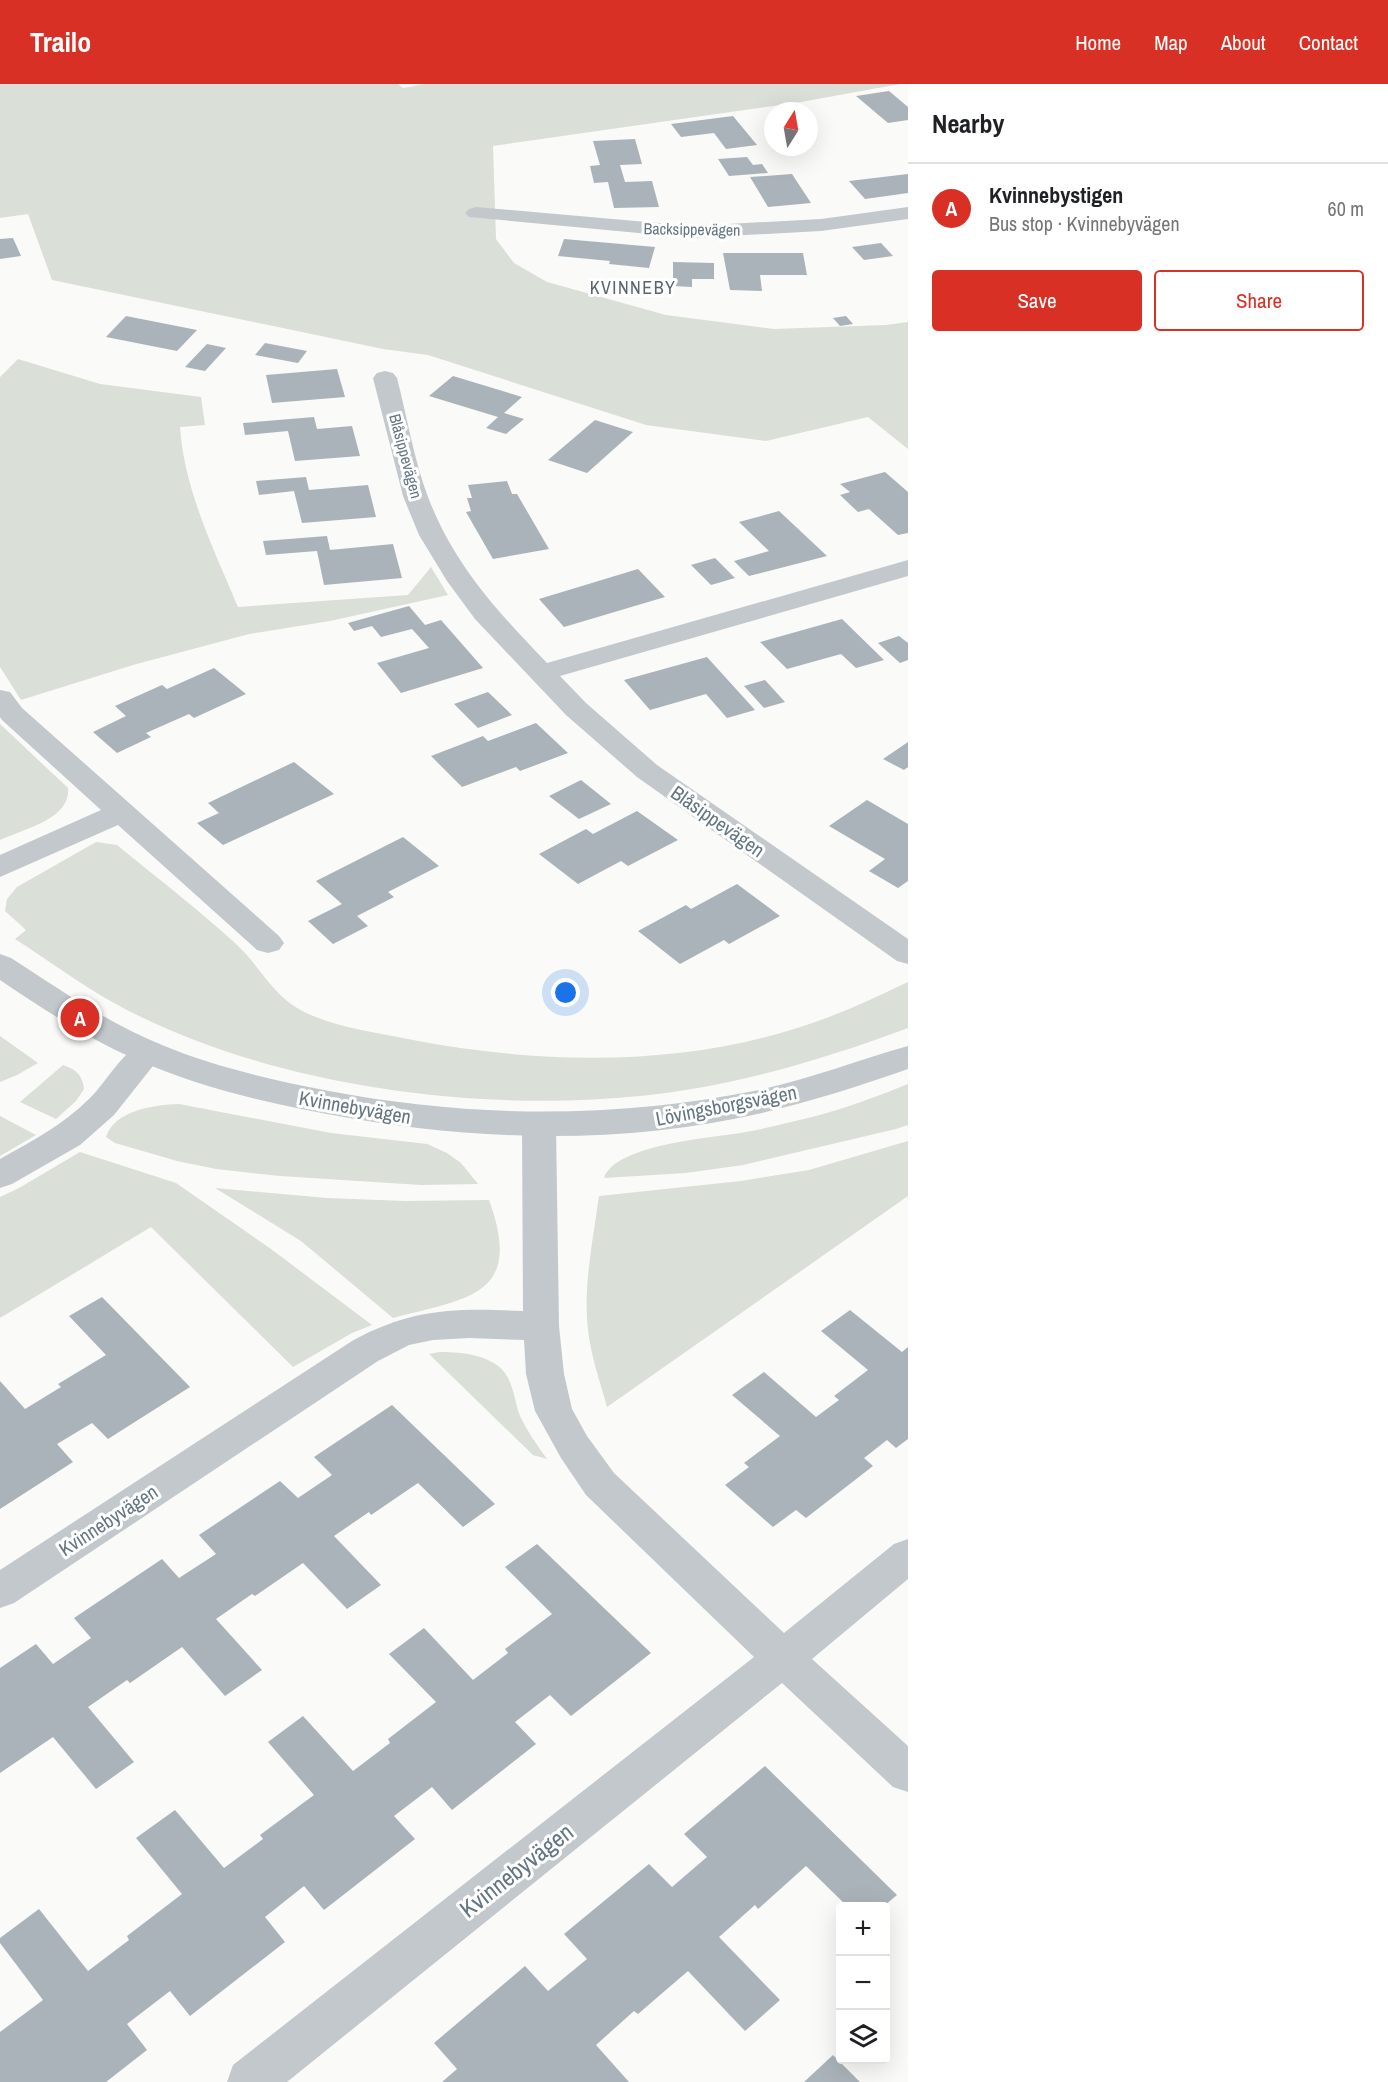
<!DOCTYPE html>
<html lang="en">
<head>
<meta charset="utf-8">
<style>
  body { margin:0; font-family:"Archivo Narrow",sans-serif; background:#f6f6f6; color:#202124 }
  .controls { position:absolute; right:18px; bottom:18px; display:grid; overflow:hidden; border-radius:6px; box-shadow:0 6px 24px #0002 }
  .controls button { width:54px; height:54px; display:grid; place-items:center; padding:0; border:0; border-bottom:2px solid #e0e0e0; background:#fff; color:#202124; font:30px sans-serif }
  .compass { position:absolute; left:764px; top:18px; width:54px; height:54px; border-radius:50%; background:#fff; box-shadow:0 6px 24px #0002; rotate:11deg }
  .you { position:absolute; left:566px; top:909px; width:21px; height:21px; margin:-15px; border:4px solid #fff; border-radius:50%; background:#1a73e8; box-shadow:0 0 0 9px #1a73e833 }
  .badge { display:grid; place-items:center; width:39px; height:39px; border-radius:50%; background:#d93025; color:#fff; font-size:20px; font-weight:700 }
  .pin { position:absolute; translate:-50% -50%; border:3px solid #fff; box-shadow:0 2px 6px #0006 }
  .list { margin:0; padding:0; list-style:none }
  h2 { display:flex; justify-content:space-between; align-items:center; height:78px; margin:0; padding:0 24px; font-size:26px }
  h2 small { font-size:20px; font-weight:400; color:#757577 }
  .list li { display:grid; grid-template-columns:39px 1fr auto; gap:18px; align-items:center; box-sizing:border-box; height:90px; padding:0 24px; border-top:2px solid #e0e0e0 }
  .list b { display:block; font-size:22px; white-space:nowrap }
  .list p { margin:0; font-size:20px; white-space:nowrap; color:#757577 }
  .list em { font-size:20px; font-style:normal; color:#757577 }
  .actions { display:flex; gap:12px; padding:18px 24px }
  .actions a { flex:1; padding:14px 0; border:2px solid #d93025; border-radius:6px; text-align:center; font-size:21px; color:#d93025 }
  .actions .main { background:#d93025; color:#fff }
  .icon { flex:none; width:33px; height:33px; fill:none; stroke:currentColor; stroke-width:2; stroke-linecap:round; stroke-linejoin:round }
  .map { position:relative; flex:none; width:908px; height:1998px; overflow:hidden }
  header { display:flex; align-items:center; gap:36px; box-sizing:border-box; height:84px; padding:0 30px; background:#d93025; color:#fff }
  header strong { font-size:28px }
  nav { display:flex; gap:33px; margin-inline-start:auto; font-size:21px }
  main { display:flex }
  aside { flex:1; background:#fff }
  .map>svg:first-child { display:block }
</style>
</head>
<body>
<header>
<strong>Trailo</strong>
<nav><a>Home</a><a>Map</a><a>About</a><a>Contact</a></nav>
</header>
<main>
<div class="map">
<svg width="908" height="1998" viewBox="0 0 908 1998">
  <rect width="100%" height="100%" fill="#fafaf8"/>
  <g fill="#dadfd7">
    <path d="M0,0H398L403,4L425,0H900L801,18L493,62L496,155L514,179L547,198L666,231L774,245L886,241L908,238V365L868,333L766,357L646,341L428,271L383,265L52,196L28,130L0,134Z"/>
    <path d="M18,275L100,300L201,313L205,341L180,343C184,405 214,466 238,523L408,511L431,483L448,511L330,537L249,550L133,581L21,616L0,583V293Z"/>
    <path d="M0,640L68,704C71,735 24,745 0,756Z"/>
    <path d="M96,758L117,761C157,794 198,825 236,860C256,878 269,904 291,920C320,941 373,948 408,955C546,982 695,984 829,933C856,923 882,910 908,898V944C822,976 732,1003 640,1012C472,1029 263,1001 114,919C80,900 48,876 15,855L26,846L5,827L7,815L17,803Z"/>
    <path d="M0,952L38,979L17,991L0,998Z"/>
    <path d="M63,981C76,986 82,990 84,1005L76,1017L56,1035L20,1018Z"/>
    <path d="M908,1000V1041L896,1045L743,1081L686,1089L604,1094C615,1061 709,1054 740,1049C765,1045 791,1038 816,1032C847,1024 878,1012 908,1000Z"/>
    <path d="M179,1020L331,1049L427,1060L447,1069L461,1079L478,1100L421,1101L280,1092L216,1085L177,1077L115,1059L106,1053C115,1026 154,1021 179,1020Z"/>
    <path d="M0,1032L36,1051L0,1072Z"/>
    <path d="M908,1057V1112L607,1323C600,1298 591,1272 588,1246C583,1202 593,1156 599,1112L741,1097L809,1086Z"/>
    <path d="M80,1068L176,1099L271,1165L372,1241L352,1249L293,1283L151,1143L0,1234V1113L19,1104Z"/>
    <path d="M215,1104L327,1114L405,1117L489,1116C524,1212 469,1214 393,1234L301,1157Z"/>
    <path d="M440,1268C462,1268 495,1271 507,1292C514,1304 515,1319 520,1332C527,1347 537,1361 547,1375L533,1371L429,1270Z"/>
  </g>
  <g fill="#aab3b9">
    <path d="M889,7L908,23V36L888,39L856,12Z"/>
    <path d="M733,32L757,61L726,65L714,49L681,53L671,40Z"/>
    <path d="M635,55L642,80L620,81L625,98L652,97L659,123L614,124L608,98L594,99L590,82L600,81L593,57Z"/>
    <path d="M747,73L753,81L762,80L768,89L729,92L718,75Z"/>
    <path d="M792,90L811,119L768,123L750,93Z"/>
    <path d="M908,90V109L865,115L849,97Z"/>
    <path d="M13,154L21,172L0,175V155Z"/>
    <path d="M564,155L655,163L649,184L609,180L610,177L558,172Z"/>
    <path d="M881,159L893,172L864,176L852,163Z"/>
    <path d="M723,169H803L807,191H760L762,207L730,206Z"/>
    <path d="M673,178L714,179V195H692V203L673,202Z"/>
    <path d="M126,232L197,246L177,267L106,253Z"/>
    <path d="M846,232L853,240L840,242L833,234Z"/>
    <path d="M265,259L307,267L298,279L255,271Z"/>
    <path d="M207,260L226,264L205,287L185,283Z"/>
    <path d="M337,285L345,313L272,319L266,291Z"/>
    <path d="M453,292L522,313L504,329L524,335L506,350L486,344L498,333L429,312Z"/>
    <path d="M314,333L317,345L352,342L360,372L295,377L288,347L245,351L243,339Z"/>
    <path d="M595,336L633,348L587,389L548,376Z"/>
    <path d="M885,388L908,408V449L898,451L869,425L858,428L840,411L850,408L840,400Z"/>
    <path d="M306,393L309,406L368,401L376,433L302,439L294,407L259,411L256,397Z"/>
    <path d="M507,397L512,410H517L549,465L493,475L466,428L471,427L467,414H472L468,401Z"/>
    <path d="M779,427L827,472L749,492L734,477L769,467L739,438Z"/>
    <path d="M327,452L330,466L393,460L402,494L324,501L317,467L266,471L263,457Z"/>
    <path d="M715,474L735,494L711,501L691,481Z"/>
    <path d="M638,485L665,513L564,543L539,515Z"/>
    <path d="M409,522L425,541L441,536L483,584L401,609L377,579L429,564L412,545L381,553L372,542L354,547L348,539Z"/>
    <path d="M842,535L884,576L856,584L841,570L787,585L760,558Z"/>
    <path d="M899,552L908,559V576L900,579L878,559Z"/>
    <path d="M707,573L755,626L727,634L706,610L650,626L624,596Z"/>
    <path d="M214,584L246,610L194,634L189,630L146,649L151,653L117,669L93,648L126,632L115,622L162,601L167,605Z"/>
    <path d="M765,596L785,618L764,624L744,602Z"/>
    <path d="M488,608L512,631L478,644L454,620Z"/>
    <path d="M536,639L568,669L520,687L516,683L462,703L431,672L483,652L488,657Z"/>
    <path d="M908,658V683L904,686L883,675Z"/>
    <path d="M294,678L334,710L223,761L197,739L219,729L208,719Z"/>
    <path d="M581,696L611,720L579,735L549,712Z"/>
    <path d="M867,716L908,740V797L898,804L869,787L885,775L829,742Z"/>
    <path d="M637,727L678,756L628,782L621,777L578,800L539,770L586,745L593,750Z"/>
    <path d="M403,753L439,782L388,808L394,813L357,832L368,842L333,860L308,837L342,820L316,797Z"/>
    <path d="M737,800L780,832L729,860L724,856L680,880L638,847L686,821L691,825Z"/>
    <path d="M102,1213L190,1303L108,1355L92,1339L57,1360L73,1378L0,1425V1297L25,1325L61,1303L58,1300L106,1271L69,1232Z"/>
    <path d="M850,1226L902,1268L908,1263V1355L896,1364L887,1356L864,1374L873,1382L806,1434L796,1426L773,1443L725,1401L749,1383L744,1379L780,1352L732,1311L764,1288L816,1333L839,1316L834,1312L868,1286L821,1247Z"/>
    <path d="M392,1321L495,1420L463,1443L418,1399L371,1431L369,1428L334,1452L381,1501L347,1525L303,1479L255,1512L252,1510L216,1535L262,1586L225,1612L182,1563L130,1599L127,1596L88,1623L134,1678L96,1705L53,1653L0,1689V1584L36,1560L53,1580L91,1554L74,1534L162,1475L179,1494L216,1470L199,1451L280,1397L298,1414L332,1391L314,1373Z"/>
    <path d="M537,1460L651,1569L571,1632L550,1611L515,1638L536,1660L452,1726L432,1703L394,1732L415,1755L324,1826L304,1802L265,1833L285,1858L190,1932L170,1907L127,1940L147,1966L106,1998H0V1948L43,1916L0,1859V1854L39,1825L88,1887L129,1856L127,1852L182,1810L136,1754L175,1726L224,1784L263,1755L260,1751L314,1711L268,1658L303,1632L353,1687L390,1659L388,1655L436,1618L389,1570L424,1544L473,1596L508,1569L505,1565L552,1530L505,1483Z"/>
    <path d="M765,1682L897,1811L884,1822H847L806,1782L758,1825L755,1821L719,1853L780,1916L745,1947L688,1887L638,1930L634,1927L596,1961L629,1998H442L457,1985L434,1959L525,1882L548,1907L587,1875L564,1850L649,1780L672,1803L707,1773L684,1750Z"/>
    <path d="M833,1971L860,1998H804Z"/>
  </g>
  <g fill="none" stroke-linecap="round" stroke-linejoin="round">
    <g fill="#c3c8cc" fill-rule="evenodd">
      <path d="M476,123L692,142L821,135L908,123V135L821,147L692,154L469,133L465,129L469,125Z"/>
      <path d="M385,287L393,289L397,294C407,333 414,376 428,413C454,481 498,528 547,579L908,476V492L560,592L586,619L657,681L908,855V880L897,877L637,693L566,631L475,535L447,497L419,451L403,412L373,294L377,289Z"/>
      <path d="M0,606L10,608L22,624L279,852L284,859L279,866L268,869L257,866L118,741L0,793V771L101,726L2,636L0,633Z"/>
      <path d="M148,957L160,960L164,968L114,1031L80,1061L12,1100L0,1104V1075C32,1057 63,1041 89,1015C108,997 123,964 148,957Z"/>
      <path d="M539,1030L551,1033L556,1042L559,1242L564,1290L572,1325L587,1352L614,1389L784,1549L894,1460L908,1455V1495L812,1575L908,1662V1708L893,1703L782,1599L287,1998H227L233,1981L754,1573L586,1411L561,1374L535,1327L526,1290L524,1256L469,1254L433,1256L409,1261L378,1277L14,1519L0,1524V1486L352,1257C412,1224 456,1224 523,1227L522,1042L527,1033Z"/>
    </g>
    <path fill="#c3c8cc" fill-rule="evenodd" d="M0,870L11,874C59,905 108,939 162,961C215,983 272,996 329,1007C472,1034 616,1035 759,1006C810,995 858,976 908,962V985C860,1002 812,1017 762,1029C620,1062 470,1057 327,1030C262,1018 196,1002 135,975C87,954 43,925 0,896Z"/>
  </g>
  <g text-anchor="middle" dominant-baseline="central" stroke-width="6" stroke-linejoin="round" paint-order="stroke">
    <g font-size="16" fill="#657683" stroke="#fff">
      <text transform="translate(692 145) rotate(1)">Backsippevägen</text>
      <text transform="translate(406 372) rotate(75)">Blåsippevägen</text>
    </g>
    <g font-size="18" letter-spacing="1.5" fill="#57646e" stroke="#fff">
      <text x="633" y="203">KVINNEBY</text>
    </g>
    <g font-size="20" fill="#657683" stroke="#fff">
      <text transform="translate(718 737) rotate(35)">Blåsippevägen</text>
      <text transform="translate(726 1021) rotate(-11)">Lövingsborgsvägen</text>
      <text transform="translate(355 1023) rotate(10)">Kvinnebyvägen</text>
      <text transform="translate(108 1436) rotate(-33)">Kvinnebyvägen</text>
    </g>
    <g font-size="24" fill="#657683" stroke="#fff">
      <text transform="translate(516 1786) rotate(-38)">Kvinnebyvägen</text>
    </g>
  </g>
</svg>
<div class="controls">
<button>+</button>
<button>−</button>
<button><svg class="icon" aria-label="layers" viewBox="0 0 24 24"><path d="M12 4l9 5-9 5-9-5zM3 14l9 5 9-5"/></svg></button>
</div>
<svg class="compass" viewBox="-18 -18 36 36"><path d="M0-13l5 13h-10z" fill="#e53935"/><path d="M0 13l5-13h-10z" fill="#757577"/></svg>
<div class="you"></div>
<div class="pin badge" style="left:80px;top:934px">A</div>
</div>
<aside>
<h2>Nearby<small></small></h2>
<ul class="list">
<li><span class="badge">A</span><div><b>Kvinnebystigen</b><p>Bus stop · Kvinnebyvägen</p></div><em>60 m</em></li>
</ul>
<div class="actions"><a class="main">Save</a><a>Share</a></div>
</aside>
</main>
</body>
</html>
